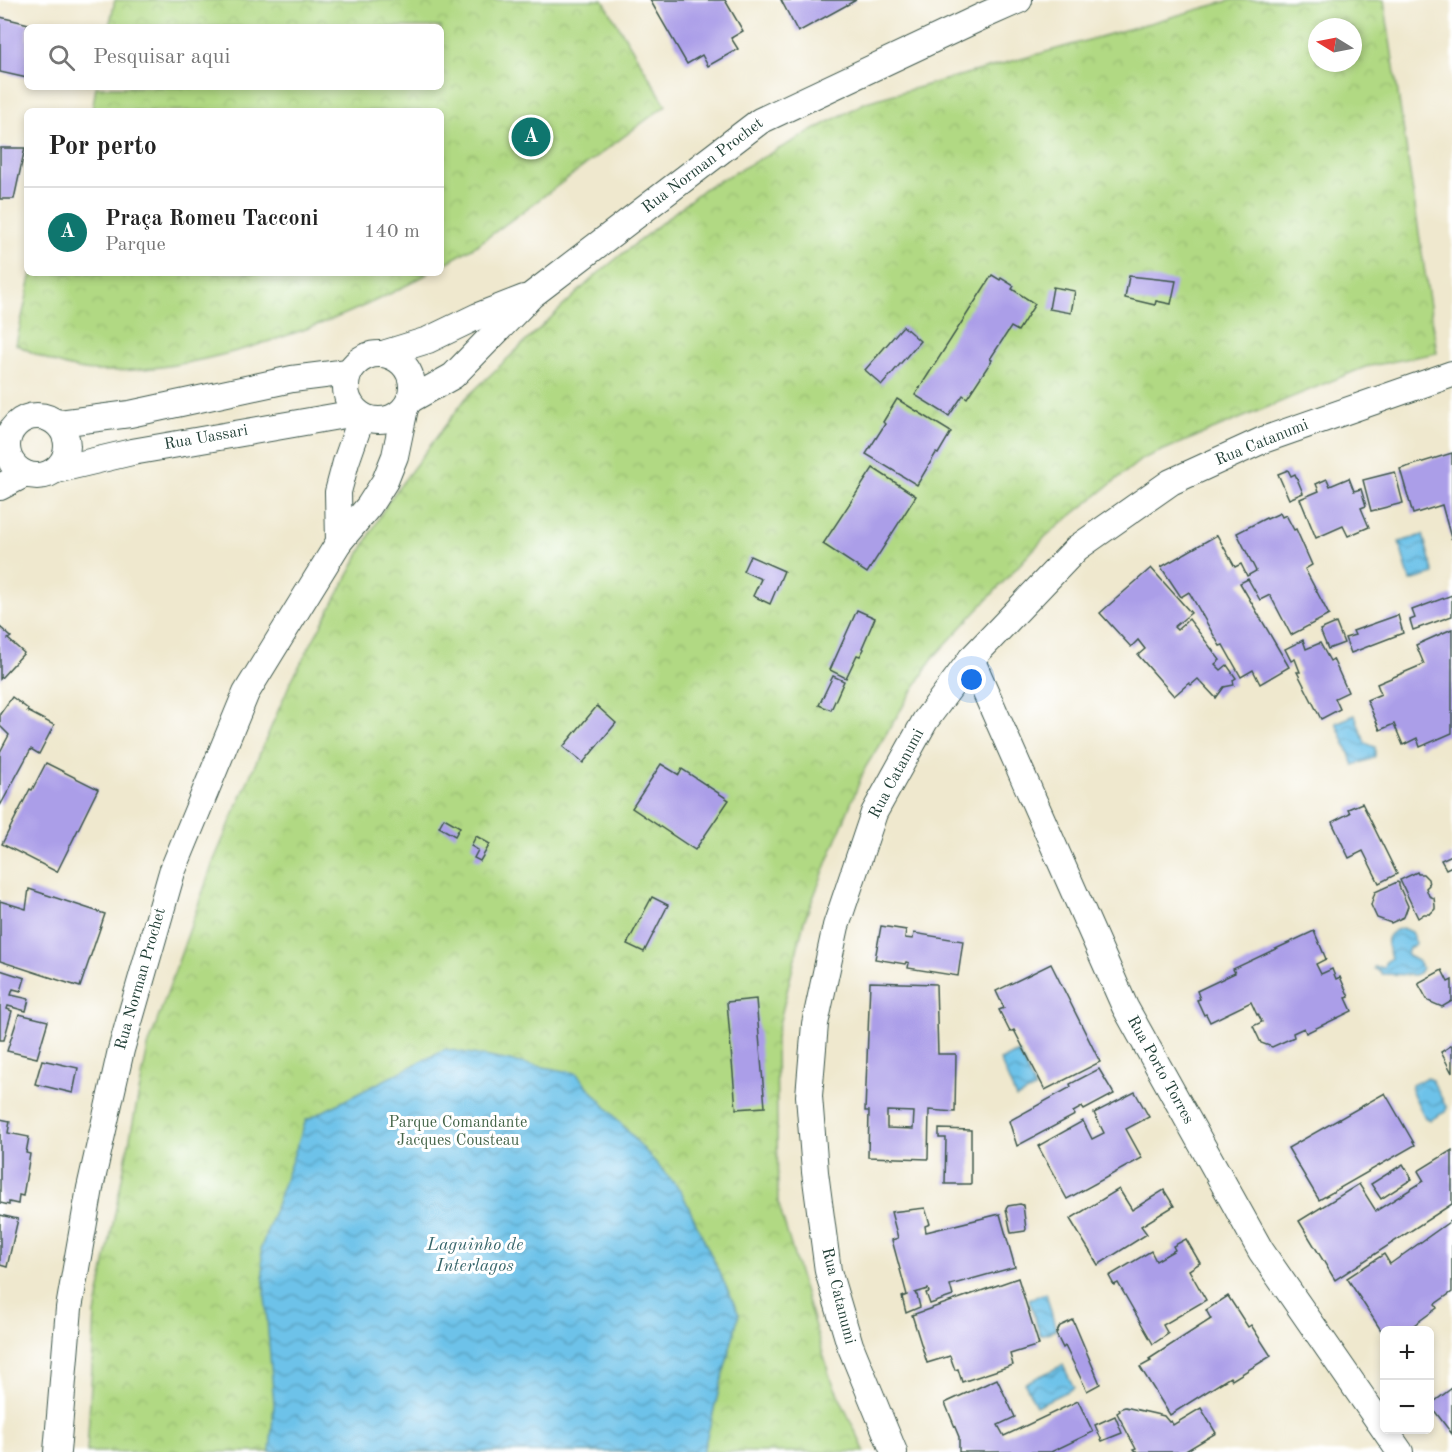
<!DOCTYPE html>
<html lang="pt">
<head>
<meta charset="utf-8">
<style>
  body { margin:0; font-family:"Old Standard TT",serif; background:#f2f2f2; color:#222 }
  .controls { position:absolute; right:18px; bottom:18px; display:grid; overflow:hidden; border-radius:9px; box-shadow:0 3px 9px #0003 }
  .controls button { width:54px; height:54px; display:grid; place-items:center; padding:0; border:0; border-bottom:2px solid #e0e0e0; background:#fff; color:#222; font:30px sans-serif }
  .compass { position:absolute; left:1308px; top:18px; width:54px; height:54px; border-radius:50%; background:#fff; box-shadow:0 3px 9px #0003; rotate:280deg }
  .you { position:absolute; left:972px; top:680px; width:21px; height:21px; margin:-15px; border:4px solid #fff; border-radius:50%; background:#1a73e8; box-shadow:0 0 0 9px #1a73e833 }
  .badge { display:grid; place-items:center; width:39px; height:39px; border-radius:50%; background:#0f766e; color:#fff; font-size:20px; font-weight:700 }
  .pin { position:absolute; translate:-50% -50%; border:3px solid #fff; box-shadow:0 2px 6px #0006 }
  .list { margin:0; padding:0; list-style:none }
  h2 { display:flex; justify-content:space-between; align-items:center; height:78px; margin:0; padding:0 24px; font-size:26px }
  h2 small { font-size:20px; font-weight:400; color:#767676 }
  .list li { display:grid; grid-template-columns:39px 1fr auto; gap:18px; align-items:center; box-sizing:border-box; height:90px; padding:0 24px; border-top:2px solid #e0e0e0 }
  .list b { display:block; font-size:22px; white-space:nowrap }
  .list p { margin:0; font-size:20px; white-space:nowrap; color:#767676 }
  .list em { font-size:20px; font-style:normal; color:#767676 }
  .icon { flex:none; width:33px; height:33px; fill:none; stroke:currentColor; stroke-width:2; stroke-linecap:round; stroke-linejoin:round }
  .map { position:relative; flex:none; width:1452px; height:1452px; overflow:hidden }
  .search { position:absolute; background:#fff; box-shadow:0 3px 9px #0003; left:24px; top:24px; width:420px; height:66px; display:flex; align-items:center; gap:15px; box-sizing:border-box; padding:0 21px; border-radius:9px; color:#767676; font-size:22px }
  .panel { position:absolute; background:#fff; box-shadow:0 3px 9px #0003; left:24px; top:108px; width:420px; height:168px; border-radius:9px }
  .map>svg:first-child { display:block }
</style>
</head>
<body>
<div class="map">
<svg width="1452" height="1452" viewBox="0 0 1452 1452">
  <defs>
    <pattern id="park-crowns" width="20" height="18" patternUnits="userSpaceOnUse" patternTransform="scale(1.5)"><rect width="20" height="18" fill="#b1d983"/><path d="M2 6a3 3 0 1 1 6 0M12 15a3 3 0 1 1 6 0" fill="none" stroke="#98bb72"/></pattern>
    <pattern id="water-waves" width="16" height="10" patternUnits="userSpaceOnUse" patternTransform="scale(1.5)"><rect width="16" height="10" fill="#6dc2e9"/><path d="M0 5q4-4 8 0t8 0" fill="none" stroke="#599fbe"/></pattern>
  </defs>
  <rect width="100%" height="100%" fill="#fff"/>
  <filter id="ink" filterUnits="userSpaceOnUse"><feTurbulence type="fractalNoise" baseFrequency=".0167" numOctaves="2"/><feDisplacementMap in="SourceGraphic" scale="12" xChannelSelector="R" yChannelSelector="G"/><feConvolveMatrix kernelMatrix="1 2 1 2 8 2 1 2 1" color-interpolation-filters="sRGB"/></filter>
  <filter id="wash" filterUnits="userSpaceOnUse"><feTurbulence type="fractalNoise" baseFrequency=".008" numOctaves="4" result="noise"/><feDisplacementMap in="SourceGraphic" scale="24" xChannelSelector="R" yChannelSelector="G"/><feGaussianBlur stdDeviation="1.35" result="paint"/><feColorMatrix in="noise" values="0 0 0 0 0 0 0 0 0 0 0 0 0 0 0 0 0 1.4 0 .05"/><feComposite in="paint" operator="in"/></filter>
  <g filter="url(#wash)">
    <rect width="100%" height="100%" fill="#efe8ce"/>
    <g fill="url(#park-crowns)" stroke="#688b5c" stroke-width="1.5" fill-rule="evenodd">
      <path d="M115,0H603L666,105L544,196L477,245L441,266V111H92L96,87H441V27H109Z"/>
      <path d="M1232,0H1384L1437,353L1365,367L1142,459L1046,536L932,659L865,768L804,921L776,1037L778,1202L830,1377L865,1452H87L95,1314L148,1047L214,860L290,683L387,503L466,398L596,275L704,189L866,102ZM1317,27H1353V63H1317Z"/>
      <path d="M32,273H429C371,306 317,327 254,346C214,358 174,367 133,370C117,371 100,372 84,370C59,366 38,356 16,344Z"/>
    </g>
    <g fill="url(#water-waves)" stroke="#46808e" stroke-width="1.5">
      <path d="M1423,535L1434,574L1410,581L1399,542Z"/>
      <path d="M1355,715L1365,743L1375,747V756L1371,759L1354,765L1336,723Z"/>
      <path d="M1402,928L1411,932L1416,943L1415,945L1409,948L1407,953L1408,956L1419,962L1422,968L1419,973L1414,975L1382,974L1379,970L1374,969V967H1384L1385,963L1391,958C1385,942 1382,934 1402,928Z"/>
      <path d="M445,1049L576,1073L681,1191L739,1314L703,1452H270L274,1404L261,1248L306,1120Z"/>
      <path d="M1019,1052L1035,1089L1016,1098L1000,1060Z"/>
      <path d="M1427,1077L1432,1080L1447,1108L1445,1112L1430,1120L1425,1118L1411,1090L1412,1085Z"/>
      <path d="M1046,1293L1056,1330L1040,1335L1029,1299Z"/>
      <path d="M1063,1365L1074,1388L1036,1406L1025,1383Z"/>
    </g>
    <g id="blocks">
      <g fill="#ab9ee8" fill-rule="evenodd">
        <path d="M650,0H725L743,31L731,38L738,49L708,66L702,55L687,64Z"/>
        <path d="M781,0H856L798,32Z"/>
        <path d="M0,17L33,25L32,27H27V78L0,72Z"/>
        <path d="M0,148H25L14,199H0Z"/>
        <path d="M992,275L1000,280L1001,278L1014,286L1012,289L1035,304L1018,331L1011,327L990,359L992,360L967,398L963,395L949,416L915,395Z"/>
        <path d="M1129,276L1176,281L1171,304L1156,301L1155,305L1125,298Z"/>
        <path d="M1053,287L1075,291L1071,313L1049,309Z"/>
        <path d="M903,326L920,341L882,385L865,370Z"/>
        <path d="M897,399L951,432L938,454L936,453L917,485L866,454L885,424L883,422Z"/>
        <path d="M1452,453V537L1451,538L1442,505L1413,514L1400,469Z"/>
        <path d="M873,468L916,496L867,573L823,544Z"/>
        <path d="M1288,470L1291,476L1295,474L1303,493L1289,499L1278,474Z"/>
        <path d="M1395,472L1403,503L1371,511L1363,480Z"/>
        <path d="M1349,478L1354,491L1361,489L1366,506L1361,508L1369,527L1348,536L1343,526L1316,538L1300,499L1319,491L1316,484L1327,479L1330,486Z"/>
        <path d="M1280,513L1282,517L1286,515L1294,530L1296,529L1312,565L1305,569L1329,615L1291,635L1270,595L1260,600L1248,579L1240,583L1289,667L1260,684L1253,670L1241,677L1223,645L1220,646L1189,592L1181,597L1161,567L1217,535L1235,567L1241,564L1247,576L1256,571L1237,533L1266,518L1267,519Z"/>
        <path d="M750,556L784,571L770,604L753,596L761,579L743,571Z"/>
        <path d="M1151,568L1191,613L1174,627L1177,630L1189,619L1220,660L1215,664L1221,670L1227,665L1236,678L1233,680L1234,685L1224,687L1216,698L1198,679L1191,685L1189,683L1174,696L1138,655L1145,649L1138,640L1131,647L1100,613Z"/>
        <path d="M1452,595V616L1413,630L1410,620L1415,618L1412,610Z"/>
        <path d="M857,610L875,618L862,648L864,649L860,656L857,655L846,678L830,670Z"/>
        <path d="M1398,615L1403,633L1351,653L1345,638L1355,635L1353,631Z"/>
        <path d="M1336,623L1344,643L1328,649L1320,630Z"/>
        <path d="M0,627L11,637L8,639L24,653L0,679Z"/>
        <path d="M1452,629V733L1420,747L1417,738L1403,745L1394,724L1380,730L1367,700L1381,694L1377,684L1424,664L1416,645Z"/>
        <path d="M1303,640L1306,649L1320,643L1330,661L1333,659L1348,692L1335,698L1340,709L1321,719L1297,672H1300L1295,659L1291,661L1285,649Z"/>
        <path d="M833,676L844,681L831,710L819,705Z"/>
        <path d="M12,697L28,709L27,711L54,725L39,754L31,749L0,806V752L9,735L0,726V714Z"/>
        <path d="M597,706L616,723L583,763L563,747Z"/>
        <path d="M46,763L98,789L57,872L2,844L30,789L32,790Z"/>
        <path d="M661,764L679,775L682,769L729,800L695,850L632,808Z"/>
        <path d="M1362,803L1397,874L1379,883L1363,851L1349,858L1332,822L1350,813L1348,809Z"/>
        <path d="M444,818L460,827L455,836L439,827Z"/>
        <path d="M476,836L490,844L480,861L474,858L478,850L471,846Z"/>
        <path d="M1452,855V866L1446,869L1441,860Z"/>
        <path d="M1417,872L1418,874H1423L1428,879L1429,885L1426,888L1429,896L1434,898L1435,906V909L1430,914H1424L1418,918L1400,880Z"/>
        <path d="M1397,882L1399,883V886L1408,906L1404,917L1391,923L1377,918L1371,905L1375,892Z"/>
        <path d="M29,889L105,914L80,987L0,961V901L26,909Z"/>
        <path d="M652,897L668,905L644,952L627,944Z"/>
        <path d="M881,926L906,930L905,938L913,939L914,933L963,941L958,976L908,968L909,963L906,962L905,964L875,959Z"/>
        <path d="M1314,931L1326,959L1316,964L1321,974L1332,969L1336,979L1340,977L1349,997L1346,998L1352,1011L1306,1033L1304,1028L1293,1033L1294,1037L1272,1047L1261,1043L1253,1026L1262,1022L1258,1014L1257,1015L1251,1002L1210,1022L1206,1014L1204,1015L1197,1000L1200,999L1197,991L1235,973L1233,969Z"/>
        <path d="M1051,964L1100,1062L1045,1090L1014,1030L1010,1032L999,1010L1004,1008L996,991Z"/>
        <path d="M0,970L25,978L21,991L13,989L11,995L29,999L26,1011L8,1006L7,1009L12,1011L4,1040H0Z"/>
        <path d="M1442,970L1448,982L1452,980V1001L1442,1007L1428,1001L1418,983Z"/>
        <path d="M870,982L936,984L938,1054H956L955,1112L929,1110L928,1159L868,1157L869,1111H865ZM887,1111L914,1112L913,1129L887,1128Z"/>
        <path d="M756,999L765,1107L736,1109L727,1002Z"/>
        <path d="M19,1014L48,1021L37,1058L7,1051Z"/>
        <path d="M1452,1045V1073L1441,1052Z"/>
        <path d="M42,1060L78,1068L73,1093L35,1084Z"/>
        <path d="M1099,1069L1114,1094L1084,1110L1082,1107L1073,1112L1075,1115L1017,1146L1009,1121L1071,1087L1070,1084Z"/>
        <path d="M1135,1092L1149,1117L1126,1129L1142,1158L1067,1199L1038,1146L1083,1121L1092,1139L1104,1133L1094,1113Z"/>
        <path d="M1385,1093L1415,1145L1319,1200L1288,1148Z"/>
        <path d="M0,1119L10,1121L8,1133L29,1137L26,1153L30,1154L23,1196L19,1195L18,1204L9,1202V1205L0,1203Z"/>
        <path d="M939,1129L971,1130V1184H945L946,1138H939Z"/>
        <path d="M1452,1150V1204L1335,1280L1299,1221L1359,1184L1376,1211L1424,1181L1418,1171Z"/>
        <path d="M1403,1164L1412,1179L1381,1199L1371,1184Z"/>
        <path d="M1119,1189L1132,1210L1164,1190L1174,1206L1141,1226L1147,1234L1098,1265L1070,1219Z"/>
        <path d="M1020,1204L1023,1205L1026,1229L1025,1231L1012,1233H1011L1006,1209L1008,1206Z"/>
        <path d="M925,1208L930,1224L925,1226L926,1232L1000,1214L1015,1267L950,1285L953,1296L930,1304L926,1293L929,1292L928,1289L915,1293L916,1295H917L920,1307L906,1313L902,1297L907,1295L892,1240L898,1238L891,1212Z"/>
        <path d="M0,1215L18,1219L7,1267L0,1265Z"/>
        <path d="M1452,1220V1292L1435,1304L1437,1308L1407,1330H1401L1397,1326L1390,1330H1384V1335L1347,1278L1384,1254L1390,1264Z"/>
        <path d="M1186,1239L1200,1263L1189,1270L1206,1300L1163,1325L1168,1334L1153,1344L1118,1283L1114,1285L1109,1276L1151,1251L1156,1261L1175,1250L1173,1246Z"/>
        <path d="M1018,1278L1039,1345L1010,1354L1013,1365L962,1382L958,1369L955,1370L950,1356L927,1363L912,1315Z"/>
        <path d="M1228,1296L1248,1327L1251,1325L1271,1356L1232,1380L1230,1377L1170,1415L1140,1367L1151,1361L1149,1359L1211,1319L1206,1310Z"/>
        <path d="M1073,1320L1100,1384L1087,1391L1065,1346L1063,1348L1056,1334L1060,1326Z"/>
        <path d="M997,1379L1015,1417L998,1425L1004,1436L1078,1401L1093,1432L1051,1452H959V1437L945,1403Z"/>
        <path d="M1452,1388V1434L1430,1405Z"/>
        <path d="M1125,1407L1164,1416L1169,1422L1171,1421L1173,1425L1201,1408L1216,1433L1184,1452H1135L1133,1450L1136,1449L1117,1413L1120,1411L1119,1409Z"/>
        <path d="M1115,1416L1122,1433L1102,1441L1095,1425Z"/>
      </g>
    </g>
  </g>
  <g filter="url(#ink)">
    <use href="#blocks" fill-opacity="0" stroke="#3e574b" stroke-width="1.5"/>
    <g fill="none" stroke-linecap="round" stroke-linejoin="round">
      <g stroke="#3e574b" stroke-width="28">
        <g id="street">
          <path d="M386,353L428,340L478,316L524,298"/>
          <circle cx="379" cy="387" r="33"/>
          <path d="M410,400L453,376L532,295L760,121L983,16L1019,0"/>
          <circle cx="37" cy="446" r="30"/>
          <path d="M59,423L130,414L292,379L348,372"/>
          <path d="M56,470L132,452L356,413"/>
          <path d="M0,487L25,474"/>
          <path d="M339,542L338,492L346,462L362,416"/>
          <path d="M971,659L1125,1007L1261,1251L1400,1452"/>
          <path d="M57,1452L69,1308L90,1188L121,1050L172,872L246,693L339,542L369,506L385,481L395,456L405,408"/>
          <path d="M894,1452L850,1345L828,1271L815,1172L809,1096L815,1024L836,926L874,813L925,721L971,659L1077,548L1171,482L1263,440L1452,374"/>
        </g>
      </g>
      <use href="#street" stroke="#fff" stroke-width="26"/>
    </g>
  </g>
  <g text-anchor="middle" dominant-baseline="central" stroke-width="6" stroke-linejoin="round" paint-order="stroke">
    <g font-size="16" fill="#1f3d34" stroke="#fff">
      <text transform="translate(703 166) rotate(-37)">Rua Norman Prochet</text>
      <text transform="translate(206 438) rotate(-10)">Rua Uassari</text>
      <text transform="translate(1262 443) rotate(-22)">Rua Catanumi</text>
      <text transform="translate(897 774) rotate(-62)">Rua Catanumi</text>
      <text transform="translate(141 979) rotate(-74)">Rua Norman Prochet</text>
      <text transform="translate(1160 1070) rotate(61)">Rua Porto Torres</text>
      <text transform="translate(838 1296) rotate(76)">Rua Catanumi</text>
    </g>
    <g font-size="16" fill="#446448" stroke="#fff">
      <text x="458" y="1123">Parque Comandante<tspan x="458" dy="18">Jacques Cousteau</tspan></text>
    </g>
    <g font-size="18" font-style="italic" fill="#36656a" stroke="#fff">
      <text x="475" y="1245">Laguinho de<tspan x="475" dy="21">Interlagos</tspan></text>
    </g>
  </g>
</svg>
<div class="controls">
<button>+</button>
<button>−</button>
</div>
<svg class="compass" viewBox="-18 -18 36 36"><path d="M0-13l5 13h-10z" fill="#e53935"/><path d="M0 13l5-13h-10z" fill="#767676"/></svg>
<div class="you"></div>
<div class="pin badge" style="left:531px;top:137px">A</div>
<div class="search"><svg class="icon" aria-label="search" viewBox="0 0 24 24"><circle cx="10" cy="10" r="6"/><path d="M15 15l6 6"/></svg>Pesquisar aqui</div>
<section class="panel">
<h2>Por perto<small></small></h2>
<ul class="list">
<li><span class="badge">A</span><div><b>Praça Romeu Tacconi</b><p>Parque</p></div><em>140 m</em></li>
</ul>
</section>
</div>
</body>
</html>
